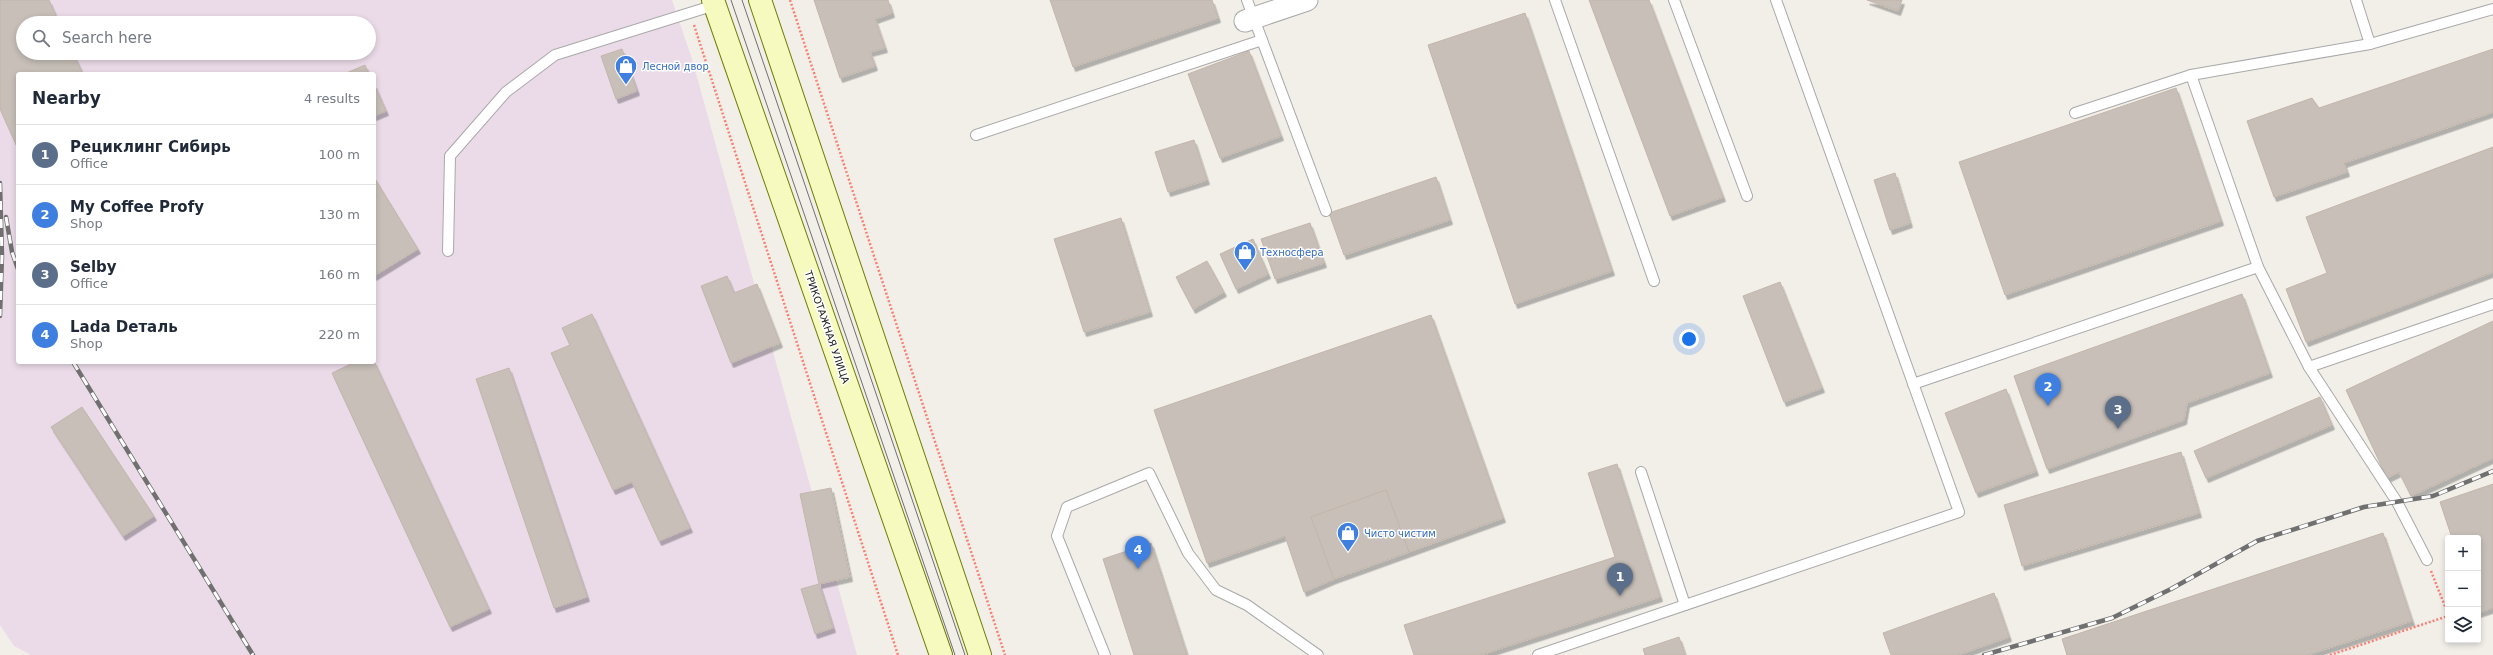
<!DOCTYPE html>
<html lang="en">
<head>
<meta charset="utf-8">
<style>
  body { margin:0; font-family:"DejaVu Sans",sans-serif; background:#f6f6f7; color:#1f2937 }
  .controls { position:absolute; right:12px; bottom:12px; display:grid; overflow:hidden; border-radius:4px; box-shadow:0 2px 6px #0003 }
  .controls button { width:36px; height:36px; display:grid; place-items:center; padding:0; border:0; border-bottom:1px solid #e0e1e3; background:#fff; color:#1f2937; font:20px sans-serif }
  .you { position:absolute; left:1689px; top:339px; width:14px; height:14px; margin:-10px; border:3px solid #fff; border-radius:50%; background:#1a73e8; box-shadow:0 0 0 6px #1a73e833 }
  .badge { display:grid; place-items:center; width:26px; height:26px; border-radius:50%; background:#b45309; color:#fff; font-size:13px; font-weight:700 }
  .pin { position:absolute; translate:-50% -33px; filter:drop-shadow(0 1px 2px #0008) }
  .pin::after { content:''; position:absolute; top:21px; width:14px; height:12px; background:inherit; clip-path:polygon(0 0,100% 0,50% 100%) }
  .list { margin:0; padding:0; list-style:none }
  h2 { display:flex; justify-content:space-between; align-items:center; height:52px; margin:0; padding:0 16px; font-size:17px }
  h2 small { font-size:13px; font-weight:400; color:#747a83 }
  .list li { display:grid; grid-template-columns:26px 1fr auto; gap:12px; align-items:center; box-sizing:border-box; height:60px; padding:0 16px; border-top:1px solid #e0e1e3 }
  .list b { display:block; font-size:15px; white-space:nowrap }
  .list p { margin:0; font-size:13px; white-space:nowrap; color:#747a83 }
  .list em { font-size:13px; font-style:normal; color:#747a83 }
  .icon { flex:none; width:22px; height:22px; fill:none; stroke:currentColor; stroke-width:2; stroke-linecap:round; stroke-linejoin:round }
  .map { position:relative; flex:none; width:2493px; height:655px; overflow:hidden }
  .search { position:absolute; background:#fff; box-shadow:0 2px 6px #0003; left:16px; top:16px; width:360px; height:44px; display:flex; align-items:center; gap:10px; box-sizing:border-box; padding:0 14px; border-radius:22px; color:#747a83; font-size:15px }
  .panel { position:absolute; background:#fff; box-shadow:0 2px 6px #0003; left:16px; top:72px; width:360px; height:292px; border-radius:4px }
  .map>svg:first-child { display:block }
</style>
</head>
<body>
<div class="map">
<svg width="2493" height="655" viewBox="0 0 2493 655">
  <defs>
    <filter id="shadow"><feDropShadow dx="2.5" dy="4.5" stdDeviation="0" flood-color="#0004"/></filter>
  </defs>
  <rect width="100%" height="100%" fill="#f2efe9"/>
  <path fill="#ebdbe8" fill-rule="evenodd" d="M0,0H672L692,59L857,655H31L14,646L0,625ZM23,23H369V53H23ZM18,74H374V362H18Z"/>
  <g fill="#c7bfb8" stroke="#c4b6ab" filter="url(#shadow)">
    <path d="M0,0H49L59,23H23V53H73L83,74H18V149L0,109Z"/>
    <path d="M814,0H888L892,13L875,19L885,48L870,52L875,66L840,78Z"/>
    <path d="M1050,0H1212L1218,18L1073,67Z"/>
    <path d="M1589,0H1649L1723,197L1670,216Z"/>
    <path d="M1867,0H1902L1898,11Z"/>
    <path d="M1525,13L1612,271L1515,304L1428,45Z"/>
    <path d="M622,49L637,91L616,99L601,56Z"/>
    <path d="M2493,49V112L2344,163L2347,172L2274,197L2247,121L2312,98L2319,108Z"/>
    <path d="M1249,51L1281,136L1220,158L1188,74Z"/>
    <path d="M365,65L369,74H344Z"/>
    <path d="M374,84L386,111L374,116Z"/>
    <path d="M2176,88L2221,221L2005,295L1959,162Z"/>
    <path d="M1194,140L1207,180L1168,192L1155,152Z"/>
    <path d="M2493,147V272L2306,342L2286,289L2327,273L2306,217Z"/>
    <path d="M1895,173L1910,223L1890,230L1874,180Z"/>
    <path d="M374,177L418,249L374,276Z"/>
    <path d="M1436,177L1450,220L1344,255L1329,213Z"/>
    <path d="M1121,218L1150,312L1084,332L1054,239Z"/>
    <path d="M1310,223L1324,263L1275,279L1261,239Z"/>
    <path d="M1253,239L1268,274L1236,289L1220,254Z"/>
    <path d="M1207,261L1224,292L1193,309L1176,277Z"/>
    <path d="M727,276L734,293L757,284L780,343L731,363L701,286Z"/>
    <path d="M1780,282L1822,388L1784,402L1743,296Z"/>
    <path d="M2242,294L2270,373L2187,403L2184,420L2047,469L2014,376Z"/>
    <path d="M592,314L690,528L659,541L632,482L613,490L551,353L570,345L562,328Z"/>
    <path d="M1431,315L1503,518L1409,552L1386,490L1311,517L1334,579L1304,592L1285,536L1207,563L1154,410Z"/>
    <path d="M2493,321V458L2411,496L2399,472L2387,478L2346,390Z"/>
    <path d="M374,361L489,609L450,627L332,373L355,362Z"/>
    <path d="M509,368L587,597L554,608L476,379Z"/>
    <path d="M2006,389L2036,471L1976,493L1945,413Z"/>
    <path d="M2320,397L2332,425L2206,478L2194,451Z"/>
    <path d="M82,407L154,516L123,536L51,427Z"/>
    <path d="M2181,452L2199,513L2022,566L2004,505Z"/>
    <path d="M1617,464L1660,597L1480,655H1414L1404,625L1615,557L1588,473Z"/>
    <path d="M2493,484V608L2478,613V538H2452L2440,502Z"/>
    <path d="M831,488L850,577L819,584L800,494Z"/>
    <path d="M1386,490L1409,552L1334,579L1311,517Z"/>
    <path d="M2383,533L2412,621L2307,655H2067L2062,639Z"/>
    <path d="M1151,543L1187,655H1134L1103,559Z"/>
    <path d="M819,584L833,628L815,634L801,589Z"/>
    <path d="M1994,593L2009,637L1958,655H1891L1883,633Z"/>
    <path d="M1679,637L1685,655H1645L1643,649Z"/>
  </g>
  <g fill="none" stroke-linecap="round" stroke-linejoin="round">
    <g stroke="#a9a9a9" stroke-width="12">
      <g id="service">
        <path d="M1247,0L1326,211"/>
        <path d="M1555,0L1654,281"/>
        <path d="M1674,0L1747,196"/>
        <path d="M2356,0L2370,44"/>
        <path d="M2191,75L2258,267L2309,367L2397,502L2427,560"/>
        <path d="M2075,113L2191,75L2370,44L2493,9"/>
        <path d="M976,135L1262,40"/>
        <path d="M448,251L450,156L506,92L555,55L715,5"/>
        <path d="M2309,367L2493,304"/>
        <path d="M1913,384L2258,267"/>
        <path d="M1641,472L1685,605"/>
        <path d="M1105,655L1057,536L1067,507L1149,473L1188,553L1216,590L1247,605L1318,655"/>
        <path d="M1538,655L1959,512L1776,0"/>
      </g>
    </g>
    <g stroke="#a9a9a9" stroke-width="23">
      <path id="minor" d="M1245,21L1307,0"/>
    </g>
    <g stroke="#707d05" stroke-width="24">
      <g id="secondary">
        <path d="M713,0L941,655"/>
        <path d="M760,0L980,655"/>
      </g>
    </g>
    <g stroke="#fa8072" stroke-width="2.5" stroke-dasharray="2 2" stroke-linecap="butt">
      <path d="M790,0L1005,655"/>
      <path d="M694,25L898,655"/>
      <path d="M2431,571L2448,614"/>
      <path d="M2330,655L2448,616"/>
    </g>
    <use href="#service" stroke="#fff" stroke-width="10"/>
    <use href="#minor" stroke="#fff" stroke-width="21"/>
    <use href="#secondary" stroke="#f7fabf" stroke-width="22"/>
    <g stroke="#707070" stroke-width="1">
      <path d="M731,0L955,655"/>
      <path d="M742,0L965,655"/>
    </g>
    <g stroke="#707070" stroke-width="4.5">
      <g id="rail">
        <path d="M0,183L2,256L0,316"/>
        <path d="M6,217L12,252L18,269"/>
        <path d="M73,362L253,655"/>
        <path d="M1984,655L2112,618L2171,589L2257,541L2364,507L2433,496L2493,471"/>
      </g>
    </g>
    <use href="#rail" stroke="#fff" stroke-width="3" stroke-dasharray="9" stroke-linecap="butt"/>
  </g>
  <defs>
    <g id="shop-pin" transform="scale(1.15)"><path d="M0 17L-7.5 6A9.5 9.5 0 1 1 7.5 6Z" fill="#3f7fe0" stroke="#fff"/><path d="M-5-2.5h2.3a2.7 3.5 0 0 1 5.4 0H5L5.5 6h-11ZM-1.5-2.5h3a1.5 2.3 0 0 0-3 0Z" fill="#fff"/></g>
  </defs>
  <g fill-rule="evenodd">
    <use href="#shop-pin" x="626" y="66"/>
    <use href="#shop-pin" x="1245" y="252"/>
    <use href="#shop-pin" x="1348" y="533"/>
  </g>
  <g text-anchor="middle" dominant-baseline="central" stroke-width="3" stroke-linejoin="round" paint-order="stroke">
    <g font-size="10" fill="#366cbe" stroke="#fff" text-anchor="start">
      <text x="642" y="66">Лесной двор</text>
      <text x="1260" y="252">Техносфера</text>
      <text x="1364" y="533">Чисто чистим</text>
    </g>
    <g font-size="10" fill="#222" stroke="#fff">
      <text transform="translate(827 327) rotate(71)">ТРИКОТАЖНАЯ УЛИЦА</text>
    </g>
  </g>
</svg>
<div class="controls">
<button>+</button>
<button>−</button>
<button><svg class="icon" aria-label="layers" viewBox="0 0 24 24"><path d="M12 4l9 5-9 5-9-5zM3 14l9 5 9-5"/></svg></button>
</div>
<div class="you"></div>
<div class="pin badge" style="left:1620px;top:596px;background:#5c6f8a">1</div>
<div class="pin badge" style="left:2048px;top:406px;background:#3f7fe0">2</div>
<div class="pin badge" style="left:2118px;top:429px;background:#5c6f8a">3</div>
<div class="pin badge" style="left:1138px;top:569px;background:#3f7fe0">4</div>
<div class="search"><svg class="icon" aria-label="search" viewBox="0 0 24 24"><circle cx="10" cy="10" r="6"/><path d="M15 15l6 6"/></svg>Search here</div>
<section class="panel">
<h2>Nearby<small>4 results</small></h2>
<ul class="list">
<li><span class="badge" style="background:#5c6f8a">1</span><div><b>Рециклинг Сибирь</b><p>Office</p></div><em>100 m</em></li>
<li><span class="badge" style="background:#3f7fe0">2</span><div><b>My Coffee Profy</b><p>Shop</p></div><em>130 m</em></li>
<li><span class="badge" style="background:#5c6f8a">3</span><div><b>Selby</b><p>Office</p></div><em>160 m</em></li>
<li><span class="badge" style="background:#3f7fe0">4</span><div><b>Lada Dеталь</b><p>Shop</p></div><em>220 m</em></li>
</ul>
</section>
</div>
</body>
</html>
